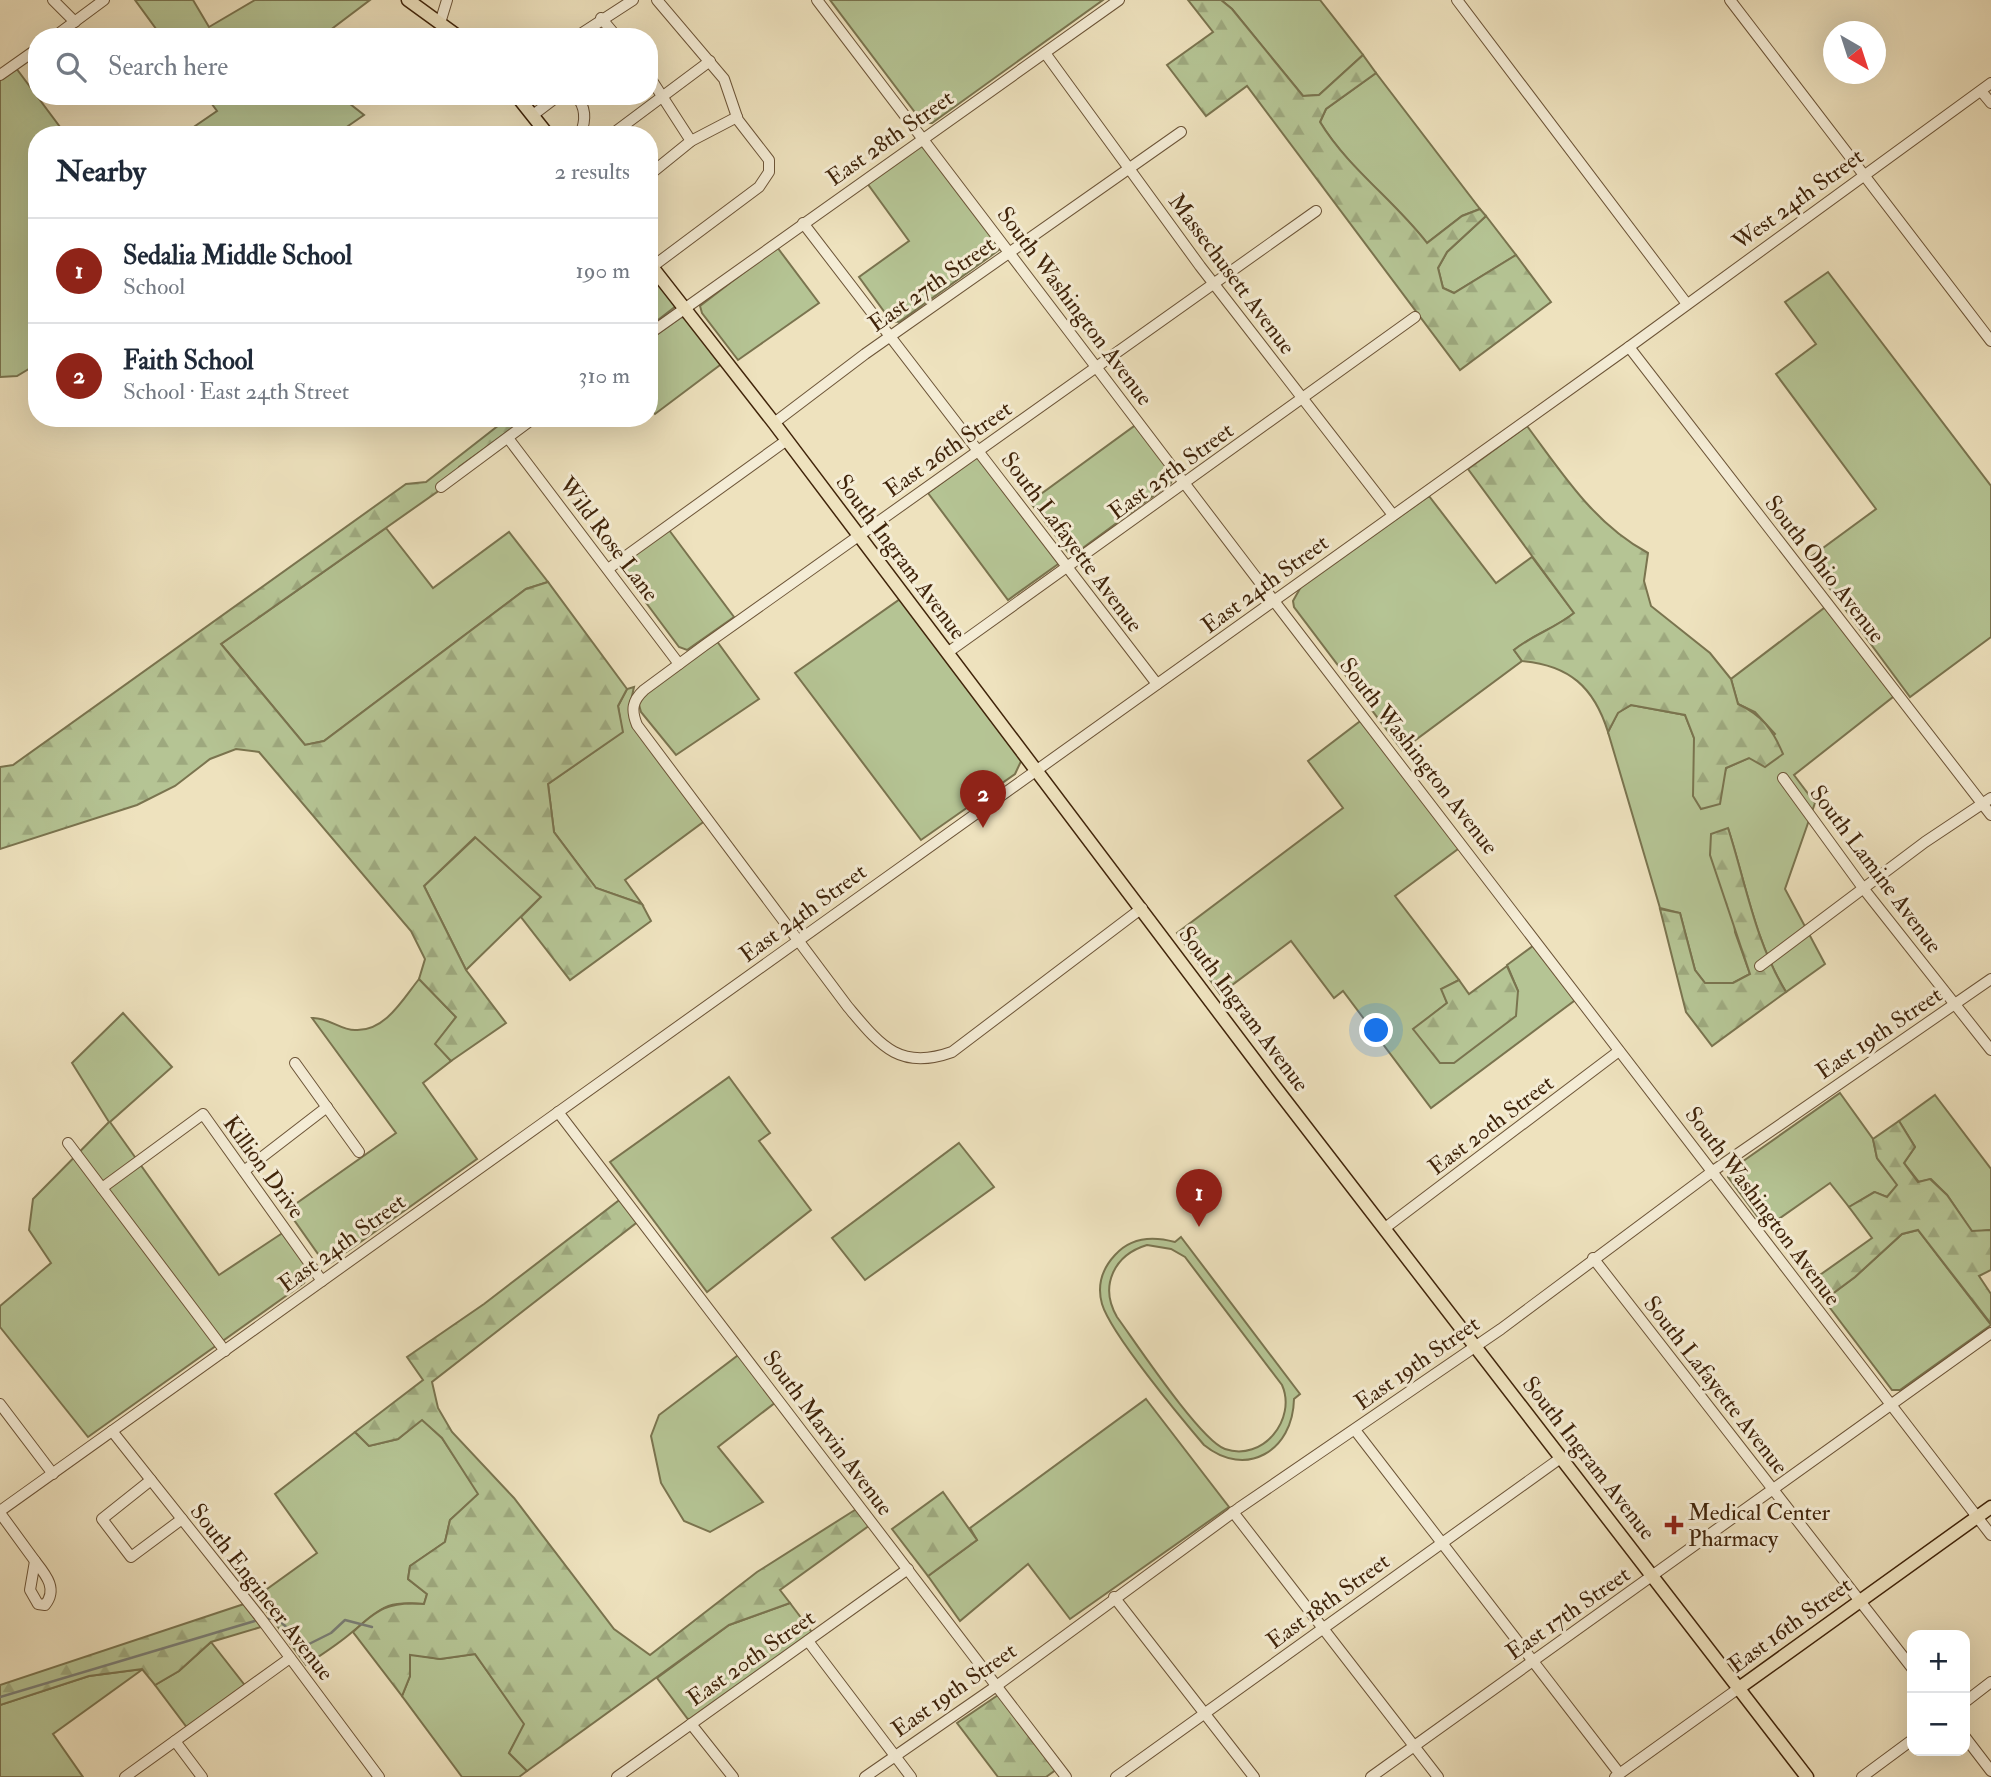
<!DOCTYPE html>
<html lang="en">
<head>
<meta charset="utf-8">
<style>
  body { margin:0; font-family:"IM FELL Double Pica",serif; background:#f6f6f7; color:#1f2937 }
  .controls { position:absolute; right:21px; bottom:21px; display:grid; overflow:hidden; border-radius:14px; box-shadow:0 7px 28px #0002 }
  .controls button { width:63px; height:63px; display:grid; place-items:center; padding:0; border:0; border-bottom:2px solid #e0e1e3; background:#fff; color:#1f2937; font:35px sans-serif }
  .compass { position:absolute; left:1823px; top:21px; width:63px; height:63px; border-radius:50%; background:#fff; box-shadow:0 7px 28px #0002; rotate:141deg }
  .you { position:absolute; left:1377px; top:1031px; width:24px; height:24px; margin:-18px; border:5px solid #fff; border-radius:50%; background:#1a73e8; box-shadow:0 0 0 10px #1a73e833 }
  .badge { display:grid; place-items:center; width:46px; height:46px; border-radius:50%; background:#8f2418; color:#fff; font-size:23px; font-weight:700 }
  .pin { position:absolute; translate:-50% -58px; filter:drop-shadow(0 2px 4px #0008) }
  .pin::after { content:''; position:absolute; top:37px; width:24px; height:21px; background:inherit; clip-path:polygon(0 0,100% 0,50% 100%) }
  .list { margin:0; padding:0; list-style:none }
  h2 { display:flex; justify-content:space-between; align-items:center; height:91px; margin:0; padding:0 28px; font-size:30px }
  h2 small { font-size:23px; font-weight:400; color:#747a83 }
  .list li { display:grid; grid-template-columns:46px 1fr auto; gap:21px; align-items:center; box-sizing:border-box; height:105px; padding:0 28px; border-top:2px solid #e0e1e3 }
  .list b { display:block; font-size:26px; white-space:nowrap }
  .list p { margin:0; font-size:23px; white-space:nowrap; color:#747a83 }
  .list em { font-size:23px; font-style:normal; color:#747a83 }
  .icon { flex:none; width:38px; height:38px; fill:none; stroke:currentColor; stroke-width:2; stroke-linecap:round; stroke-linejoin:round }
  .map { position:relative; flex:none; width:1991px; height:1777px; overflow:hidden }
  .search { position:absolute; background:#fff; box-shadow:0 7px 28px #0002; left:28px; top:28px; width:630px; height:77px; display:flex; align-items:center; gap:18px; box-sizing:border-box; padding:0 24px; border-radius:28px; color:#747a83; font-size:26px }
  .panel { position:absolute; background:#fff; box-shadow:0 7px 28px #0002; left:28px; top:126px; width:630px; height:301px; border-radius:28px }
  .map>svg:first-child { display:block }
</style>
</head>
<body>
<div class="map">
<svg width="1991" height="1777" viewBox="0 0 1991 1777">
  <defs>
    <pattern id="forest-firs" width="22" height="20" patternUnits="userSpaceOnUse" patternTransform="scale(1.75)"><rect width="22" height="20" fill="#b5c494"/><path d="M5 1l3.5 6h-7zM16 11l3.5 6h-7z" fill="#9da87e"/></pattern>
  </defs>
  <rect width="100%" height="100%" fill="#eee2be"/>
  <filter id="stains"><feTurbulence type="fractalNoise" baseFrequency=".00286" numOctaves="4"/><feColorMatrix values="0 0 0 0 .2 0 0 0 0 .09 0 0 0 0 .02 0 0 0 .5 -.17"/></filter>
  <radialGradient id="worn" r=".72"><stop offset=".6" stop-color="#630" stop-opacity="0"/><stop offset="1" stop-color="#630" stop-opacity=".3"/></radialGradient>
  <g fill="#b5c494" stroke="#7a744f" stroke-width="2" fill-rule="evenodd">
    <path d="M135,0H193L209,27L255,0H370L321,37H162Z"/>
    <path d="M830,0H1103L932,123H923Z"/>
    <path d="M1221,0H1320L1363,55L1319,95L1303,96L1232,9Z"/>
    <path d="M16,68L66,135H37V364L17,376L0,377V79Z"/>
    <path d="M1376,73L1480,209L1462,216L1427,243C1394,201 1348,168 1320,122L1326,109Z"/>
    <path d="M206,96H340L364,115L335,135H182L217,111Z"/>
    <path d="M921,145L928,148L1001,243L999,250L899,322L891,321L859,277L909,241L867,183Z"/>
    <path d="M1486,216L1516,255L1454,293L1443,288L1438,268L1447,252Z"/>
    <path d="M777,247L819,303L738,360L702,313L700,306Z"/>
    <path d="M649,267L676,306L649,327Z"/>
    <path d="M1828,272L1991,486V637L1910,697L1808,559L1876,509L1776,374L1816,344L1785,302Z"/>
    <path d="M681,317L690,318L724,362L655,414L649,407V340Z"/>
    <path d="M1137,424L1173,475L1171,483L1076,553L1068,552L1030,502Z"/>
    <path d="M981,454L1061,562L1008,600L928,493Z"/>
    <path d="M1429,496L1496,583L1532,557L1574,613C1554,629 1534,634 1514,650L1522,661L1402,750L1294,607L1293,601L1302,585Z"/>
    <path d="M386,528L433,588L509,532L548,582L526,589L324,741L305,745L221,644Z"/>
    <path d="M669,530L734,617L687,650L679,647L621,569L622,563Z"/>
    <path d="M903,597L1023,757L1015,774L921,840L795,673Z"/>
    <path d="M1828,605L1898,693L1794,775L1815,803L1785,889L1825,964L1786,992C1755,941 1746,884 1728,828L1735,932L1750,974L1733,983H1705L1695,970L1680,913L1660,908L1608,732L1618,712L1631,705L1685,715L1694,738V796L1722,782L1726,768L1749,758L1775,734L1755,712L1738,704L1731,679Z"/>
    <path d="M716,640L759,699L676,755L641,712L638,701L644,691Z"/>
    <path d="M634,687L630,705L636,721L710,817L625,880L642,904L596,888L554,832L548,784L622,732L618,706L627,689Z"/>
    <path d="M1363,719L1462,846L1395,896L1459,980L1442,989L1447,1003L1413,1030L1518,991L1507,965L1537,943L1578,998L1431,1108L1343,991L1334,998L1291,941L1220,994L1177,933L1343,808L1308,761Z"/>
    <path d="M476,837L541,897L466,970L424,886Z"/>
    <path d="M419,979L456,1017L436,1044L451,1061L423,1083L477,1159L331,1263L323,1261L287,1210L396,1133L312,1018C328,1017 340,1030 355,1030C385,1032 403,999 419,979Z"/>
    <path d="M123,1013L172,1067L110,1122L219,1275L284,1232L313,1269L304,1283L88,1437L0,1327V1306L51,1263L29,1230L33,1199L109,1122L72,1063Z"/>
    <path d="M729,1077L770,1133L759,1141L811,1210L707,1292L610,1162Z"/>
    <path d="M1840,1093L1873,1139L1877,1158L1898,1185L1887,1197L1874,1192L1849,1207L1830,1183L1766,1228L1728,1177L1729,1171Z"/>
    <path d="M1935,1095L1991,1169V1230L1972,1232L1947,1195L1931,1179L1919,1182L1904,1163L1915,1147L1899,1121Z"/>
    <path d="M959,1143L994,1187L865,1280L832,1238Z"/>
    <path d="M1918,1230L1991,1325L1900,1390H1892L1824,1300L1855,1277L1902,1234Z"/>
    <path d="M1181,1237L1300,1394L1294,1399C1293,1451 1246,1479 1204,1445C1181,1418 1111,1334 1102,1304C1097,1286 1102,1269 1115,1255C1131,1237 1153,1236 1175,1242ZM1147,1245L1171,1249L1185,1257L1282,1385C1297,1419 1263,1462 1225,1449C1200,1440 1136,1343 1117,1317C1099,1286 1114,1255 1147,1245Z"/>
    <path d="M741,1353L776,1402L718,1447L763,1502L710,1532L684,1521L661,1483L651,1436L659,1415Z"/>
    <path d="M1146,1399L1229,1507L1070,1619L1028,1564L960,1621L928,1576L977,1540L970,1528Z"/>
    <path d="M422,1419L442,1438L479,1494L450,1520L445,1542L410,1566L408,1579L427,1594L424,1604C382,1600 381,1610 351,1633C337,1645 321,1655 306,1665L256,1597L317,1553L275,1494L355,1432L369,1446L398,1439Z"/>
    <path d="M790,1603L814,1635L691,1721L687,1718L657,1678L729,1625Z"/>
    <path d="M211,1642L247,1688L188,1729L155,1685L179,1671Z"/>
    <path d="M410,1654L440,1659L475,1654L525,1724L509,1753L527,1771L519,1777H462L402,1696L410,1676Z"/>
    <path d="M143,1669L53,1734L83,1777H0V1705L89,1676Z"/>
  </g>
  <g fill="url(#forest-firs)" stroke="#7a744f" stroke-width="2">
    <path d="M1188,0H1221L1232,9L1303,96L1319,95L1363,55L1376,73L1326,109L1320,122C1348,168 1394,200 1427,243L1462,216L1480,209L1486,216L1447,252L1438,268L1443,288L1454,293L1516,255L1551,302L1460,370L1247,86L1206,116L1167,65L1213,32Z"/>
    <path d="M508,418H527L459,467L454,480L221,644L305,745L324,741L526,589L548,582L627,689L618,706L623,732L548,784L554,832L596,888L642,904L651,921L570,980L521,917L541,897L475,837L424,886L466,970L506,1023L451,1061L435,1044L456,1017L419,979L425,959L411,931L259,752L236,749L210,759L175,786L137,805L0,849V767L13,765L406,484L426,482Z"/>
    <path d="M1527,426C1563,474 1594,524 1648,553L1644,581L1651,606L1710,653L1731,679L1738,704C1762,715 1773,730 1783,754L1765,767L1749,758L1726,768L1720,804L1701,809L1693,796L1694,738L1685,715L1631,705L1618,713L1608,732C1594,687 1569,665 1522,661L1514,650C1534,634 1554,629 1574,613L1468,469Z"/>
    <path d="M1728,828C1746,884 1755,941 1786,992L1712,1046L1686,1012L1660,909L1680,913L1695,970L1705,983H1733L1750,974L1710,855L1711,834Z"/>
    <path d="M1507,966L1518,991L1516,1016L1454,1063H1440L1413,1029L1447,1003L1441,989L1459,980L1469,994Z"/>
    <path d="M1899,1121L1915,1147L1904,1163L1918,1182L1930,1179L1947,1195L1972,1231L1991,1230V1270L1979,1276L1991,1294V1324L1918,1230L1902,1234L1855,1277L1824,1300L1810,1282L1872,1238L1849,1207L1875,1192L1887,1197L1897,1185L1877,1158L1873,1139Z"/>
    <path d="M622,1198L640,1220L432,1382L438,1408L452,1432L514,1498L614,1629L650,1655L757,1572L858,1508L870,1525L780,1590L790,1603L729,1625L527,1771L509,1753L524,1724L475,1654L440,1659L410,1655V1676L402,1696L353,1632C377,1609 389,1601 424,1604L427,1594L408,1579L410,1566L445,1542L450,1520L478,1494L442,1438L422,1420L398,1439L369,1446L355,1432L423,1380L407,1357L484,1304Z"/>
    <path d="M943,1492L977,1540L928,1576L892,1529Z"/>
    <path d="M244,1604L261,1627L211,1642L179,1671L155,1685L142,1669L89,1676L0,1705V1685Z"/>
    <path d="M1001,1693L1057,1769L1046,1777H998L957,1723Z"/>
  </g>
  <g fill="none" stroke-linecap="round" stroke-linejoin="round">
    <g stroke="#7a7e75" stroke-width="2.5">
      <path d="M265,1619L277,1618L305,1646L331,1633L345,1620L372,1627"/>
      <path d="M0,1697L258,1620"/>
    </g>
    <g stroke="#6c5437" stroke-width="12">
      <g id="minor">
        <path d="M53,0L75,22"/>
        <path d="M817,0L1274,601L1991,1535"/>
        <path d="M1457,0L1687,304"/>
        <path d="M1730,0L1991,341"/>
        <path d="M601,18L617,37"/>
        <path d="M440,23L447,0"/>
        <path d="M54,37L104,0"/>
        <path d="M576,37L633,0"/>
        <path d="M1045,53L1200,266L1393,515"/>
        <path d="M0,75L37,49"/>
        <path d="M649,76L691,141"/>
        <path d="M1981,91L1991,103"/>
        <path d="M576,96C586,107 586,121 580,135"/>
        <path d="M533,115L558,96"/>
        <path d="M611,135L710,61"/>
        <path d="M649,175L691,141L737,117"/>
        <path d="M803,223L1157,684"/>
        <path d="M652,267L759,187L769,172V160L738,120L724,79L657,0"/>
        <path d="M649,334L1119,0"/>
        <path d="M1629,347L1991,815"/>
        <path d="M774,423L865,354L1181,132"/>
        <path d="M508,438L679,664"/>
        <path d="M441,487L534,418"/>
        <path d="M608,569L787,440"/>
        <path d="M947,653L1415,317"/>
        <path d="M1783,778L1863,888L1991,1050"/>
        <path d="M1142,908L952,1052C899,1071 880,1045 848,1007L637,725C631,710 632,701 644,690L705,645L1316,211"/>
        <path d="M1760,966L1925,842L1991,798"/>
        <path d="M295,1063L359,1152"/>
        <path d="M558,1112L1066,1777"/>
        <path d="M68,1143L225,1351"/>
        <path d="M244,1171L327,1107"/>
        <path d="M102,1188L203,1114L322,1281"/>
        <path d="M1385,1228L1619,1051"/>
        <path d="M1593,1258L1912,1668"/>
        <path d="M0,1404L53,1474"/>
        <path d="M1355,1430L1619,1773"/>
        <path d="M112,1431L259,1616L379,1777"/>
        <path d="M151,1480L102,1519L131,1557L182,1519"/>
        <path d="M0,1511L1629,347L1991,83"/>
        <path d="M1233,1512L1438,1777"/>
        <path d="M0,1513L35,1561"/>
        <path d="M35,1561C46,1575 58,1589 45,1605L38,1604L30,1590Z"/>
        <path d="M1114,1597L1254,1777"/>
        <path d="M808,1641L911,1777"/>
        <path d="M1965,1702L1991,1682"/>
        <path d="M691,1724L733,1777"/>
        <path d="M1965,1737L1991,1771"/>
        <path d="M175,1741L202,1777"/>
        <path d="M125,1777L290,1658"/>
        <path d="M617,1777L908,1569"/>
        <path d="M865,1777L995,1687L1239,1508L1501,1329L1713,1171L1991,979"/>
        <path d="M1116,1777L1562,1457"/>
        <path d="M1371,1777L1991,1333"/>
        <path d="M1615,1777L1739,1688"/>
        <path d="M1862,1777L1912,1740"/>
      </g>
    </g>
    <g stroke="#40240a" stroke-width="15">
      <g id="major">
        <path d="M408,0L459,37"/>
        <path d="M517,96L548,135"/>
        <path d="M649,263L774,423L1272,1083L1807,1777"/>
        <path d="M1739,1688L1991,1507"/>
      </g>
    </g>
    <use href="#minor" stroke="#f4ecd5" stroke-width="10"/>
    <use href="#major" stroke="#eee2be" stroke-width="12"/>
  </g>
  <path fill="#8f2418" stroke="#f4ecd5" stroke-width="2.5" d="M1670.5 1514.5h7v7h7v7h-7v7h-7v-7h-7v-7h7z"/>
  <g text-anchor="middle" dominant-baseline="central" stroke-width="6" stroke-linejoin="round" paint-order="stroke">
    <g font-size="23" fill="#40240a" stroke="#f4ecd5">
      <text transform="translate(890 138) rotate(-35)">East 28th Street</text>
      <text transform="translate(1798 199) rotate(-36)">West 24th Street</text>
      <text transform="translate(1232 274) rotate(53)">Massechusett Avenue</text>
      <text transform="translate(932 284) rotate(-35)">East 27th Street</text>
      <text transform="translate(1075 306) rotate(53)">South Washington Avenue</text>
      <text transform="translate(948 449) rotate(-35)">East 26th Street</text>
      <text transform="translate(1171 471) rotate(-36)">East 25th Street</text>
      <text transform="translate(609 539) rotate(53)">Wild Rose Lane</text>
      <text transform="translate(1072 542) rotate(53)">South Lafayette Avenue</text>
      <text transform="translate(901 557) rotate(53)">South Ingram Avenue</text>
      <text transform="translate(1825 569) rotate(52)">South Ohio Avenue</text>
      <text transform="translate(1265 584) rotate(-36)">East 24th Street</text>
      <text transform="translate(1419 756) rotate(52)">South Washington Avenue</text>
      <text transform="translate(1876 869) rotate(53)">South Lamine Avenue</text>
      <text transform="translate(803 913) rotate(-36)">East 24th Street</text>
      <text transform="translate(1244 1009) rotate(53)">South Ingram Avenue</text>
      <text transform="translate(1879 1033) rotate(-34)">East 19th Street</text>
      <text transform="translate(1491 1125) rotate(-37)">East 20th Street</text>
      <text transform="translate(264 1167) rotate(54)">Killion Drive</text>
      <text transform="translate(1763 1206) rotate(53)">South Washington Avenue</text>
      <text transform="translate(342 1243) rotate(-36)">East 24th Street</text>
      <text transform="translate(1417 1363) rotate(-35)">East 19th Street</text>
      <text transform="translate(1716 1385) rotate(52)">South Lafayette Avenue</text>
      <text transform="translate(828 1433) rotate(53)">South Marvin Avenue</text>
      <text transform="translate(1589 1458) rotate(52)">South Ingram Avenue</text>
      <text transform="translate(262 1592) rotate(52)">South Engineer Avenue</text>
      <text transform="translate(1328 1601) rotate(-36)">East 18th Street</text>
      <text transform="translate(1568 1613) rotate(-35)">East 17th Street</text>
      <text transform="translate(1790 1625) rotate(-36)">East 16th Street</text>
      <text transform="translate(751 1658) rotate(-35)">East 20th Street</text>
      <text transform="translate(954 1690) rotate(-35)">East 19th Street</text>
    </g>
    <g font-size="23" fill="#40240a" stroke="#f4ecd5" text-anchor="start">
      <text x="1688" y="1512">Medical Center<tspan x="1688" dy="26">Pharmacy</tspan></text>
    </g>
  </g>
  <rect width="100%" height="100%" filter="url(#stains)"/>
  <rect width="100%" height="100%" fill="url(#worn)"/>
</svg>
<div class="controls">
<button>+</button>
<button>−</button>
</div>
<svg class="compass" viewBox="-18 -18 36 36"><path d="M0-13l5 13h-10z" fill="#e53935"/><path d="M0 13l5-13h-10z" fill="#747a83"/></svg>
<div class="you"></div>
<div class="pin badge" style="left:1199px;top:1227px">1</div>
<div class="pin badge" style="left:983px;top:828px">2</div>
<div class="search"><svg class="icon" aria-label="search" viewBox="0 0 24 24"><circle cx="10" cy="10" r="6"/><path d="M15 15l6 6"/></svg>Search here</div>
<section class="panel">
<h2>Nearby<small>2 results</small></h2>
<ul class="list">
<li><span class="badge">1</span><div><b>Sedalia Middle School</b><p>School</p></div><em>190 m</em></li>
<li><span class="badge">2</span><div><b>Faith School</b><p>School · East 24th Street</p></div><em>310 m</em></li>
</ul>
</section>
</div>
</body>
</html>
